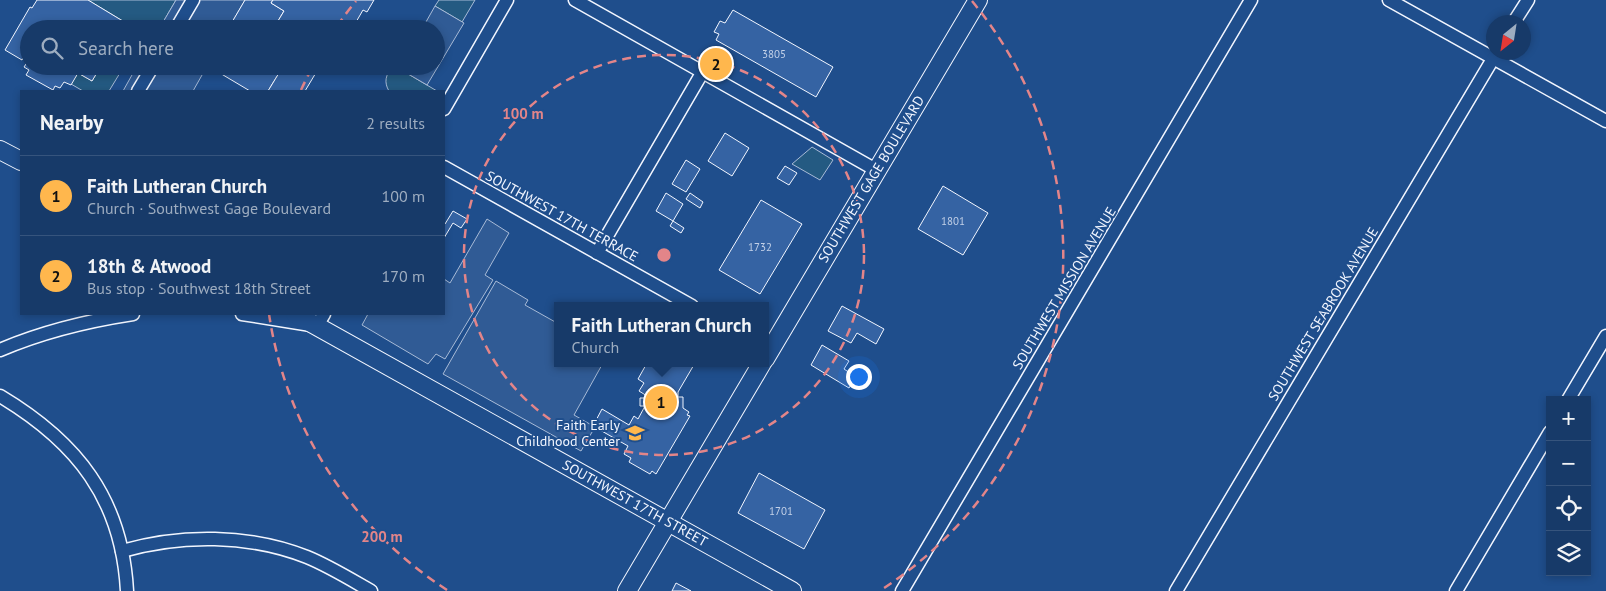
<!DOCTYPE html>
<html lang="en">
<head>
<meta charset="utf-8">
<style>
  body { margin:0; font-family:"PT Sans",sans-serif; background:#20416f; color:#f1f3f6 }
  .controls { position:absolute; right:15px; bottom:15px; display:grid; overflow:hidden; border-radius:0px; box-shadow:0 2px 8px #0003 }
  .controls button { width:45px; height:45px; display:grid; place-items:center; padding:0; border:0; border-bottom:1px solid #36547d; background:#173a69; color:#f1f3f6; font:25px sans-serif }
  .compass { position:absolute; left:1486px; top:15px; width:45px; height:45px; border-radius:50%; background:#173a69; box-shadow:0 2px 8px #0003; rotate:210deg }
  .you { position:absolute; left:858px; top:376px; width:18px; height:18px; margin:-12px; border:4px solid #fff; border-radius:50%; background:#1a73e8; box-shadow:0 0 0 8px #1a73e833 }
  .badge { display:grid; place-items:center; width:32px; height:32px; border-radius:50%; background:#ffb74d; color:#111; font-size:16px; font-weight:700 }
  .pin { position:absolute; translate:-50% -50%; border:2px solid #fff; box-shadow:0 1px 5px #0006 }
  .popup { position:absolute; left:554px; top:302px; width:215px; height:65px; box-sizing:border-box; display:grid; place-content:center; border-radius:0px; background:#173a69; filter:drop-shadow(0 1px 4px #0005); font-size:16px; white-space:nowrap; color:#9eadc0 }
  .popup b { font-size:19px; color:#f1f3f6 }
  .popup::after { content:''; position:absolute; left:50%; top:100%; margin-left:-10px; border:10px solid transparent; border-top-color:#173a69 }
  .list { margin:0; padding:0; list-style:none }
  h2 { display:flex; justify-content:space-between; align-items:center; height:65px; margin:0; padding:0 20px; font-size:21px }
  h2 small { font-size:16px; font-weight:400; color:#9eadc0 }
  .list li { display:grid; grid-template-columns:32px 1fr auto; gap:15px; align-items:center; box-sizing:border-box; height:80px; padding:0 20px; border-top:1px solid #36547d }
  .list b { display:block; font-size:19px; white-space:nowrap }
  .list p { margin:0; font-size:16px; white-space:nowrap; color:#9eadc0 }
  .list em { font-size:16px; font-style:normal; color:#9eadc0 }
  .icon { flex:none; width:28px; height:28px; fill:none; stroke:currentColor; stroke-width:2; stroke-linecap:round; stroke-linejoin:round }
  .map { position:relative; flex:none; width:1606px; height:591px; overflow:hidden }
  .search { position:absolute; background:#173a69; box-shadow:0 2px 8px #0003; left:20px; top:20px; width:425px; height:55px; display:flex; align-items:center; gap:12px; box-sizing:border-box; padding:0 18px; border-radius:28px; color:#9eadc0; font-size:19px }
  .panel { position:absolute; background:#173a69; box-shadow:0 2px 8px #0003; left:20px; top:90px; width:425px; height:225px; border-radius:0px }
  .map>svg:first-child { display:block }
</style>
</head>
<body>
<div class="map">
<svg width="1606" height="591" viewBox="0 0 1606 591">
  <rect width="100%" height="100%" fill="#1f4e8c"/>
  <g fill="#245a82" stroke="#a8bbd7">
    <path d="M88,0H176L159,29H136Z"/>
    <path d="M439,0H475L462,22L435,6Z"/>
    <path d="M101,66H119L123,68L109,91H83L71,84L78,73L92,81Z"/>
    <path d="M393,68H398L437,91H389C384,83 385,74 393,68Z"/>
    <path d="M812,147L833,160L820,180L792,164Z"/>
  </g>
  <g fill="#305b95" stroke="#a8bbd7">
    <path d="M176,0H245L228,29H159Z"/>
    <path d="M435,6L464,23L427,85L398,68L399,66H436V29H422Z"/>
    <path d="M137,66H203L206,68L193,91H123Z"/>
    <path d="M487,219L509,233L485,275L493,280L445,359L436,354L428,364L362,325L368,314H444V279L450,283Z"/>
    <path d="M496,281L528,300L525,305L557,323V363H603L574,415L595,427L581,451L443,374Z"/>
  </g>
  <g fill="#3563a3" stroke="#f2f6ff">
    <path d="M37,0H88L136,29H29V66H101L92,81L78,73L71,85L64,82L60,88L55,86L53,90L26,75L29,70L24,67L28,61L23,58L22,60L5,50L30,7L32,8Z"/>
    <path d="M245,0H273L271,3L284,11L273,29H228Z"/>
    <path d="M273,0H374L367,12L363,10L352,29H279L275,26L284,11L271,3Z"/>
    <path d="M733,10L833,67L816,97L716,40L719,34L714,32L720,21L725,23Z"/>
    <path d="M208,66H268L279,73L268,91H250Z"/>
    <path d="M268,66H320L305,91H268L279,73Z"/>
    <path d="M725,133L749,148L732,176L708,161Z"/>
    <path d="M686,160L700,169L686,192L672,184Z"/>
    <path d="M785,166L797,173L789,185L777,178Z"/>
    <path d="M943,186L988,213L963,255L918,229Z"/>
    <path d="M666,193L683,204L673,221L656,211Z"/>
    <path d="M690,193L703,202L700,208L686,199Z"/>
    <path d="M761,200L802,224L760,294L719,270Z"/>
    <path d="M453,211L467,219L461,228L453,223L444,238V224H445Z"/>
    <path d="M673,221L684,228L681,233L670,226Z"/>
    <path d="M842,306L884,329L876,344L857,333L851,343L828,331Z"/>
    <path d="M822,345L849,361L844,369L856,377L849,388L811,365Z"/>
    <path d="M647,363H695L678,392V397H683V408L689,412L687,415L690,416L656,474L652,471L650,474L629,462L631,458L624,454L628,446L593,426L602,409L629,425L634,416L638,419L645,406H640V398H647V396L639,391L644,383L638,379Z"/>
    <path d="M759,473L825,510L804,549L738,513Z"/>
    <path d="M676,583L691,591H672Z"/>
  </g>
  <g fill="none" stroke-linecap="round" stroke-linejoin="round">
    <g stroke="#f2f6ff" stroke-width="15">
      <g id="minor">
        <path d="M575,0L876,170"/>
        <path d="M1389,0L1606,121"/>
        <path d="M1514,22L1528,0"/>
        <path d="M176,29L193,0"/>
        <path d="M138,91L153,66"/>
        <path d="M444,109L507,0"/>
        <path d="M444,167L692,306"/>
        <path d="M597,253L702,73"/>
        <path d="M242,314L317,326L324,314"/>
        <path d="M0,350C42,332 87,321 133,314"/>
        <path d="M0,396C77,442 122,499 127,591"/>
        <path d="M1568,400L1606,336"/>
        <path d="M122,551C181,534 249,534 307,557C329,566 350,579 371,591"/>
        <path d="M902,591L1251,0"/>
        <path d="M1176,591L1497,52"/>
        <path d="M1456,591L1550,432"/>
      </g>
    </g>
    <g stroke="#f2f6ff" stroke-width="20">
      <g id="secondary">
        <path d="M0,150L21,161"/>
        <path d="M295,314L792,591"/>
        <path d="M765,359L978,0"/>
        <path d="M627,591L762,363"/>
      </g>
    </g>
    <use href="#minor" stroke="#1f4e8c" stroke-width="12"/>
    <use href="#secondary" stroke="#1f4e8c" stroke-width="18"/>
  </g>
  <g fill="none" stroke="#e38589" stroke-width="2.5" stroke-dasharray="9 6">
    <circle cx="664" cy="255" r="200"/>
    <path d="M447 590A399 399 0 0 1 269 314M301 90A399 399 0 0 1 312 68M337 26A399 399 0 0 1 356 1M972 1A399 399 0 0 1 881 590"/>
  </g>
  <defs>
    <g id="school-bare" transform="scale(1.5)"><path d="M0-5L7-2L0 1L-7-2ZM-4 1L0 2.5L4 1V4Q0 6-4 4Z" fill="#ffb74d" stroke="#1f4e8c" stroke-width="2.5" paint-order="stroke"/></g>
  </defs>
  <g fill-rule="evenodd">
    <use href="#school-bare" x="635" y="433"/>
  </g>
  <g text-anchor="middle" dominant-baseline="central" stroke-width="4" stroke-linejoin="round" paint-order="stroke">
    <g font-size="11" fill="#c3d1e8">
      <text x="774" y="54">3805</text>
      <text x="953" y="221">1801</text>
      <text x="760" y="247">1732</text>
      <text x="781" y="511">1701</text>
    </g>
    <g font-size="14" fill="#f2f6ff" stroke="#1f4e8c">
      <text transform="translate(871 179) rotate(-59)">SOUTHWEST GAGE BOULEVARD</text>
      <text transform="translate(562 216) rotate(29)">SOUTHWEST 17TH TERRACE</text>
      <text transform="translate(1064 288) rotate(-59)">SOUTHWEST MISSION AVENUE</text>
      <text transform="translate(1323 314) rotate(-59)">SOUTHWEST SEABROOK AVENUE</text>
      <text transform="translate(635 503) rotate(29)">SOUTHWEST 17TH STREET</text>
    </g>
    <g font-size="14" fill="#f2f6ff" stroke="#1f4e8c" text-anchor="end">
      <text x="620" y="425">Faith Early<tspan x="620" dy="16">Childhood Center</tspan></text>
    </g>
  </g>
  <circle cx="664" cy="255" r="8" fill="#e38589" stroke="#1f4e8c" stroke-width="2.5"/>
  <g font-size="15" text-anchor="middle" font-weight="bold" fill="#e38589" stroke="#1f4e8c" stroke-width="4" stroke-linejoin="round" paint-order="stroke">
    <text x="523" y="119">100 m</text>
    <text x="382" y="542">200 m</text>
  </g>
</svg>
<div class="controls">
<button>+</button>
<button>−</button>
<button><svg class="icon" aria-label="locate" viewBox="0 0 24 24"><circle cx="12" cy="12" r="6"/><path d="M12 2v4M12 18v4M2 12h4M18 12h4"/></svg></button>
<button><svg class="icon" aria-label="layers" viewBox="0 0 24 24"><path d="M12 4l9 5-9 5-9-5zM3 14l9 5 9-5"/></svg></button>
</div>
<svg class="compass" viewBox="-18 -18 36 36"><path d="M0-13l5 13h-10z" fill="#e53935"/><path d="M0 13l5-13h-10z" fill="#9eadc0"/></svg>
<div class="you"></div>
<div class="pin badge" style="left:661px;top:402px">1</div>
<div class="popup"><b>Faith Lutheran Church</b>Church</div>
<div class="pin badge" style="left:716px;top:64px">2</div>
<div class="search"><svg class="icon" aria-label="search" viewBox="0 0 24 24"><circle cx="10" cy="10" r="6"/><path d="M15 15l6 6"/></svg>Search here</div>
<section class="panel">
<h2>Nearby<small>2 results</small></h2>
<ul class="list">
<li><span class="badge">1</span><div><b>Faith Lutheran Church</b><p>Church · Southwest Gage Boulevard</p></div><em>100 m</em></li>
<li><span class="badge">2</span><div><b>18th &amp; Atwood</b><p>Bus stop · Southwest 18th Street</p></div><em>170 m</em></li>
</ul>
</section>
</div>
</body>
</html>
